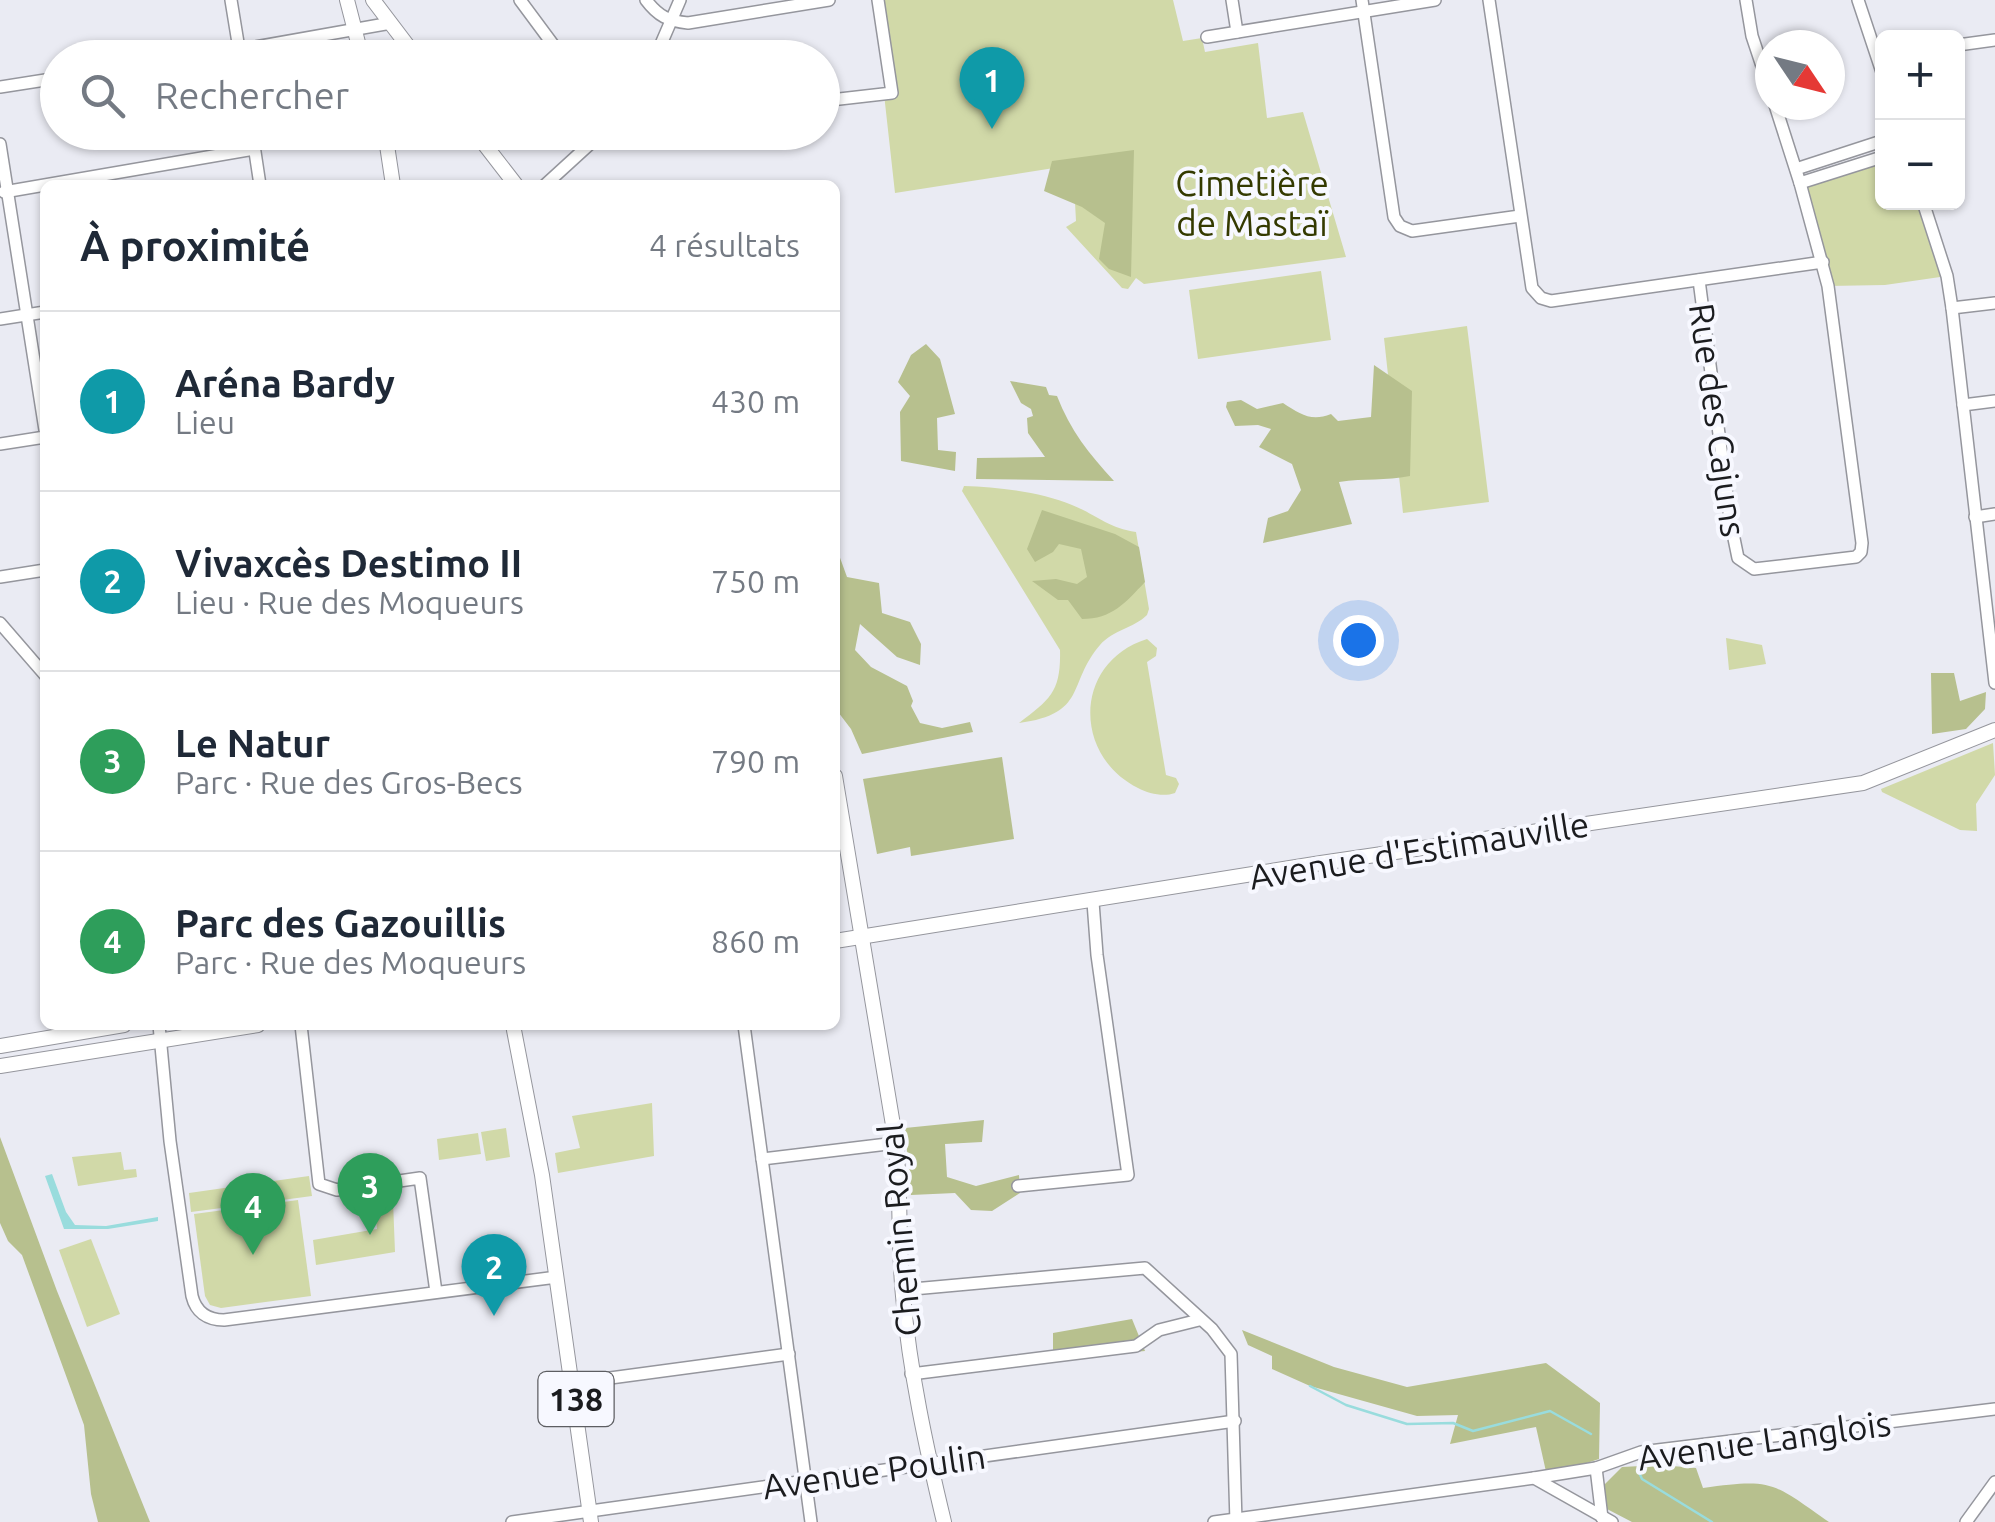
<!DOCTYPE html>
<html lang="fr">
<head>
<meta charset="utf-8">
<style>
  body { margin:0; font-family:Ubuntu,sans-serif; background:#f2f2f3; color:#1f2937 }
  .controls { position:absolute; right:30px; top:30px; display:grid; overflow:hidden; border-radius:15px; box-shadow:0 2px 8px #0004 }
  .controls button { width:90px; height:90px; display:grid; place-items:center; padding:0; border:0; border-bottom:2px solid #e0e1e3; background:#fff; color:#1f2937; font:50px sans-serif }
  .compass { position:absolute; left:1755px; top:30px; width:90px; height:90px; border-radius:50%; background:#fff; box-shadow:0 2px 8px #0004; rotate:125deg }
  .you { position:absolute; left:1358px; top:640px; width:35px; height:35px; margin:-25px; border:8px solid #fff; border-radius:50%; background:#1a73e8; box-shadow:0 0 0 15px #1a73e833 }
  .badge { display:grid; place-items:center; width:65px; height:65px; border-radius:50%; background:#2563eb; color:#fff; font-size:32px; font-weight:700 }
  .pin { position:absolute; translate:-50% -82px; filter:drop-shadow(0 2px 5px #0008) }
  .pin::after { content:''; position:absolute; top:52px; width:35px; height:30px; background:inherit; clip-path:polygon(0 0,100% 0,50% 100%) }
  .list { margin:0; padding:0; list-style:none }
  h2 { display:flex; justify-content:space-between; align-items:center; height:130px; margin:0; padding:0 40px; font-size:42px }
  h2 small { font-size:32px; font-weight:400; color:#747a83 }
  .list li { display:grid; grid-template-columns:65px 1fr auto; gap:30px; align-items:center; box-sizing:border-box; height:180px; padding:0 40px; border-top:2px solid #e0e1e3 }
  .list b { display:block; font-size:38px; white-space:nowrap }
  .list p { margin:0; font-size:32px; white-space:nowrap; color:#747a83 }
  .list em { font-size:32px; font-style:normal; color:#747a83 }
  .icon { flex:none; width:55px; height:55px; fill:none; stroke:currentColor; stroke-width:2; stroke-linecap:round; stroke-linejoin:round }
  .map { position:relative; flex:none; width:1995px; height:1522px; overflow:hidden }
  .search { position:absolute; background:#fff; box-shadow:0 2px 8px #0004; left:40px; top:40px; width:800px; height:110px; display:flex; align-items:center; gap:25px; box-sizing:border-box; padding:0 35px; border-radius:55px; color:#747a83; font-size:38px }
  .panel { position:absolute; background:#fff; box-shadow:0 2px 8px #0004; left:40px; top:180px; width:800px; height:850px; border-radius:15px }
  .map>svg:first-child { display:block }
</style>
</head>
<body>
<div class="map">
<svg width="1995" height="1522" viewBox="0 0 1995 1522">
  <rect width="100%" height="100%" fill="#eaebf3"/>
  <g fill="#d1d9a8">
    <path d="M878,0H1173L1183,41L1202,38L1205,52L1258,43L1267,118L1303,112L1346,257L1144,284L1136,278L1128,289L1122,288L1066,227L1076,221L1073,165L895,193L884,94L892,93Z"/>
    <path d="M1882,157V202L1923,203L1947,276L1885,285L1828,286L1800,183Z"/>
    <path d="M1321,271L1331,340L1198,359L1189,290Z"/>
    <path d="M1467,326L1489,502L1403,513L1384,338Z"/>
    <path d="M964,486C998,487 1041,492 1072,505C1097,515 1108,528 1136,532L1149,609L1147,615C1134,628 1113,630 1100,645C1067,683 1088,714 1019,723C1051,699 1061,691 1060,650L962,491Z"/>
    <path d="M1726,638L1762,645L1766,664L1729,670Z"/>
    <path d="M1147,639L1157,648L1156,656L1147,662L1166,775L1176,778L1179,784L1175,793C1164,797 1149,794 1138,788C1072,755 1074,662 1147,639Z"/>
    <path d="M1993,743L1995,775L1976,804L1977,831L1960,830L1882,792L1881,789Z"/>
    <path d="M652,1103L654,1156L558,1173L555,1153L580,1148L572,1116Z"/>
    <path d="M506,1128L510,1157L486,1161L481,1132Z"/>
    <path d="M478,1133L481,1154L439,1160L437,1139Z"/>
    <path d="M121,1152L124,1170L136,1169L137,1177L78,1186L72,1157Z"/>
    <path d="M309,1176L312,1196L191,1212L189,1193Z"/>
    <path d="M298,1200L311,1296L221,1308L210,1305L205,1296L194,1214Z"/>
    <path d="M393,1201L395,1252L316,1265L313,1240L377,1229L375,1204Z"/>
    <path d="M91,1239L120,1314L87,1327L59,1250Z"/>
  </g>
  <g fill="#b7c08e">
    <path d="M1134,150L1131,277L1109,269L1099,259L1105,223L1082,207L1044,191L1052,161Z"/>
    <path d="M926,344L940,359L955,414L937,418L938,450L956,452L955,471L901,461L900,412L910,396L898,382L911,355Z"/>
    <path d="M1374,365L1412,391L1410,476C1385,481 1365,478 1339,482L1352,524L1263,543L1268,518L1288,511L1301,490L1292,464L1259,447L1271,429L1258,425L1235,426L1226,407L1227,402L1241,400L1257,409L1283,403C1300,414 1311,422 1331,414L1338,421L1371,417Z"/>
    <path d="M1010,381L1046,387L1049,395L1057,396C1070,430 1089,454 1114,481L976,479L977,458L1045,457L1028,433L1027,418L1033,416L1031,409L1021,403Z"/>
    <path d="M1042,510L1115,534L1139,547L1145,582C1125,603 1112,619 1082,619L1068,600H1058L1032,581L1056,579L1077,584L1087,577L1081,549L1059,544L1053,552L1035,562L1027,549Z"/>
    <path d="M835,544L847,577L879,583L882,613L910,622L921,644L920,665L897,657L860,624L855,650L871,667L907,686L913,701L911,706L920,723L942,728L970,722L973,732L862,754L851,729L835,708Z"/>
    <path d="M1931,673H1954L1960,701L1986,692L1985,709L1966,729L1932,734Z"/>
    <path d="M1002,757L1014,839L911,856L910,847L877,854L863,779Z"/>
    <path d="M984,1120L982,1142L945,1144L947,1177L976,1186L1019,1175L1020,1193L992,1211L971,1210L955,1193L911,1195L905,1128Z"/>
    <path d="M0,1137L57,1291L150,1522H98L91,1494L84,1425L22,1255L8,1241L0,1223Z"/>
    <path d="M1132,1319L1145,1351L1053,1360V1333Z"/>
    <path d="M1242,1330L1334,1367L1407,1387L1546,1363L1600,1403L1599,1459L1547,1476L1536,1427L1450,1444L1458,1415L1417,1416L1310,1386L1272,1369V1356L1248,1345Z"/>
    <path d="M1660,1465L1696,1468L1703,1488C1774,1478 1773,1483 1829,1522H1632L1607,1509L1599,1490L1622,1467Z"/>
  </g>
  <path fill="#99dcdd" d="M52,1174L66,1212L75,1225L106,1226L158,1217V1221L108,1229H64L45,1176Z"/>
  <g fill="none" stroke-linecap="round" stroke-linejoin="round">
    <g stroke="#99dcdd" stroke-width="2.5">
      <path d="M1310,1386L1346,1405L1407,1424L1453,1423L1473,1431L1550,1411L1591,1434"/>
      <path d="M1638,1470L1642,1479L1712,1522"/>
    </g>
    <g stroke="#95969d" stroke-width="14">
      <g id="minor">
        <path d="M231,0L240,55"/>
        <path d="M520,0L563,58"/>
        <path d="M646,0C658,16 668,21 688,23L829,0"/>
        <path d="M1232,0L1237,32"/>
        <path d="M1362,0L1394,217L1400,226L1412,231L1520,216"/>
        <path d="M1489,0L1532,288L1541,298L1551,301L1823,262"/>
        <path d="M1746,0L1752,36L1770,90"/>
        <path d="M1858,0L1882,72"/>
        <path d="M1207,37L1435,0"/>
        <path d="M1958,45L1995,40"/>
        <path d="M193,58L391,23"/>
        <path d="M655,58L680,0"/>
        <path d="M0,87L58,78"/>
        <path d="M822,101L892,93L878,0"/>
        <path d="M252,132L260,185"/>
        <path d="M0,144L45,430"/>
        <path d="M1796,169L1882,141"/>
        <path d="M1800,183L1882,157"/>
        <path d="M545,185L603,132"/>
        <path d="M4,192L254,149"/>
        <path d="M1923,202L1947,276L1952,308L1995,683"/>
        <path d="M1699,280L1730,519L1738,558L1754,569L1856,557L1861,552L1862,543L1828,286L1800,183L1775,105"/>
        <path d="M1952,308L1995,303"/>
        <path d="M0,319L45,312"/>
        <path d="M1963,405L1995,401"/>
        <path d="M0,444L45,437"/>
        <path d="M1975,517L1995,514"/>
        <path d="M0,577L45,570"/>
        <path d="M0,623L45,675"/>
        <path d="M159,1025L170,1141L192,1296C196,1312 207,1320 224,1320L557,1277"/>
        <path d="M301,1025L319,1184L337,1190L420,1178L436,1292"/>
        <path d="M744,1025L811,1522"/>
        <path d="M762,1159L896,1143"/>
        <path d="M1018,1186L1128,1175L1097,955L1093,902"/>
        <path d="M902,1290L1145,1268L1212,1329L1231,1354L1236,1522"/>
        <path d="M911,1374L1136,1346L1159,1330L1199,1320"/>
        <path d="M573,1383L789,1354"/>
        <path d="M1596,1468L1602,1518"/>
        <path d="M1534,1478L1596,1468L1641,1452L1995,1409"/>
        <path d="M512,1522L1235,1421"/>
        <path d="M1214,1522L1534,1478L1612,1522"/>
        <path d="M1966,1522L1995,1482"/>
      </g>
    </g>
    <g stroke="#95969d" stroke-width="16">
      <g id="major">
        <path d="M347,0L362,58"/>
        <path d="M373,0L417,58"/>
        <path d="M385,132L393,185"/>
        <path d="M475,132L516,185"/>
        <path d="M835,776L896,1143C901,1194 898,1245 903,1296C910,1373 926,1447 944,1522"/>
        <path d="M835,941L1321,863L1863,783L1995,730"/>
        <path d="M513,1025L542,1175L591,1522"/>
        <path d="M0,1046L124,1025"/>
        <path d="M0,1066L258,1025"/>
      </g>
    </g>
    <use href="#minor" stroke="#fff" stroke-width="11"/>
    <use href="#major" stroke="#fff" stroke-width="14"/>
  </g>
  <g text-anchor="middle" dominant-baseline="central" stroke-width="8" stroke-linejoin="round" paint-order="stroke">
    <rect fill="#f7f8ff" stroke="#5d5e62" stroke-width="2.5" x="538.5" y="1372" width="75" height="54" rx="8"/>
    <g font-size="32" font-weight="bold" fill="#1b1c1f">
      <text x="576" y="1399">138</text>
    </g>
    <g font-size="35" fill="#343a00" stroke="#f7f8ff">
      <text x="1252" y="183">Cimetière<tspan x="1252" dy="40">de Mastaï</tspan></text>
    </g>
    <g font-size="35" fill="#1b1c1f" stroke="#f7f8ff">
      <text transform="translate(1718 420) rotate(82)">Rue des Cajuns</text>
      <text transform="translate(1419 850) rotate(-9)">Avenue d'Estimauville</text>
      <text transform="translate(899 1230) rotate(-95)">Chemin Royal</text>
      <text transform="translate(1764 1440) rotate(-8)">Avenue Langlois</text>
      <text transform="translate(874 1471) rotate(-8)">Avenue Poulin</text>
    </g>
  </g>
</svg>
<div class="controls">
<button>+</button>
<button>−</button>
</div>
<svg class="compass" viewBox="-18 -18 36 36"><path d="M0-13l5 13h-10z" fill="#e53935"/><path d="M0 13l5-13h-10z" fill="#747a83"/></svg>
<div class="you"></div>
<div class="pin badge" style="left:992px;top:129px;background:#0f9aa8">1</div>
<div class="pin badge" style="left:494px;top:1316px;background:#0f9aa8">2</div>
<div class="pin badge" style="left:370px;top:1235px;background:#2e9e5b">3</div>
<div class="pin badge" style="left:253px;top:1255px;background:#2e9e5b">4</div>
<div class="search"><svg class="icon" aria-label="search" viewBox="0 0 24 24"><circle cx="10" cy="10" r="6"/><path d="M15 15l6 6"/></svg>Rechercher</div>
<section class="panel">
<h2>À proximité<small>4 résultats</small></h2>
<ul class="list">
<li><span class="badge" style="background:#0f9aa8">1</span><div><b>Aréna Bardy</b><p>Lieu</p></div><em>430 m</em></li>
<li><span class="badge" style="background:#0f9aa8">2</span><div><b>Vivaxcès Destimo II</b><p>Lieu · Rue des Moqueurs</p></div><em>750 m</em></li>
<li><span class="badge" style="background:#2e9e5b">3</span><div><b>Le Natur</b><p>Parc · Rue des Gros-Becs</p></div><em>790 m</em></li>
<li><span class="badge" style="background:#2e9e5b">4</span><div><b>Parc des Gazouillis</b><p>Parc · Rue des Moqueurs</p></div><em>860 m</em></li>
</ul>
</section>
</div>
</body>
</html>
